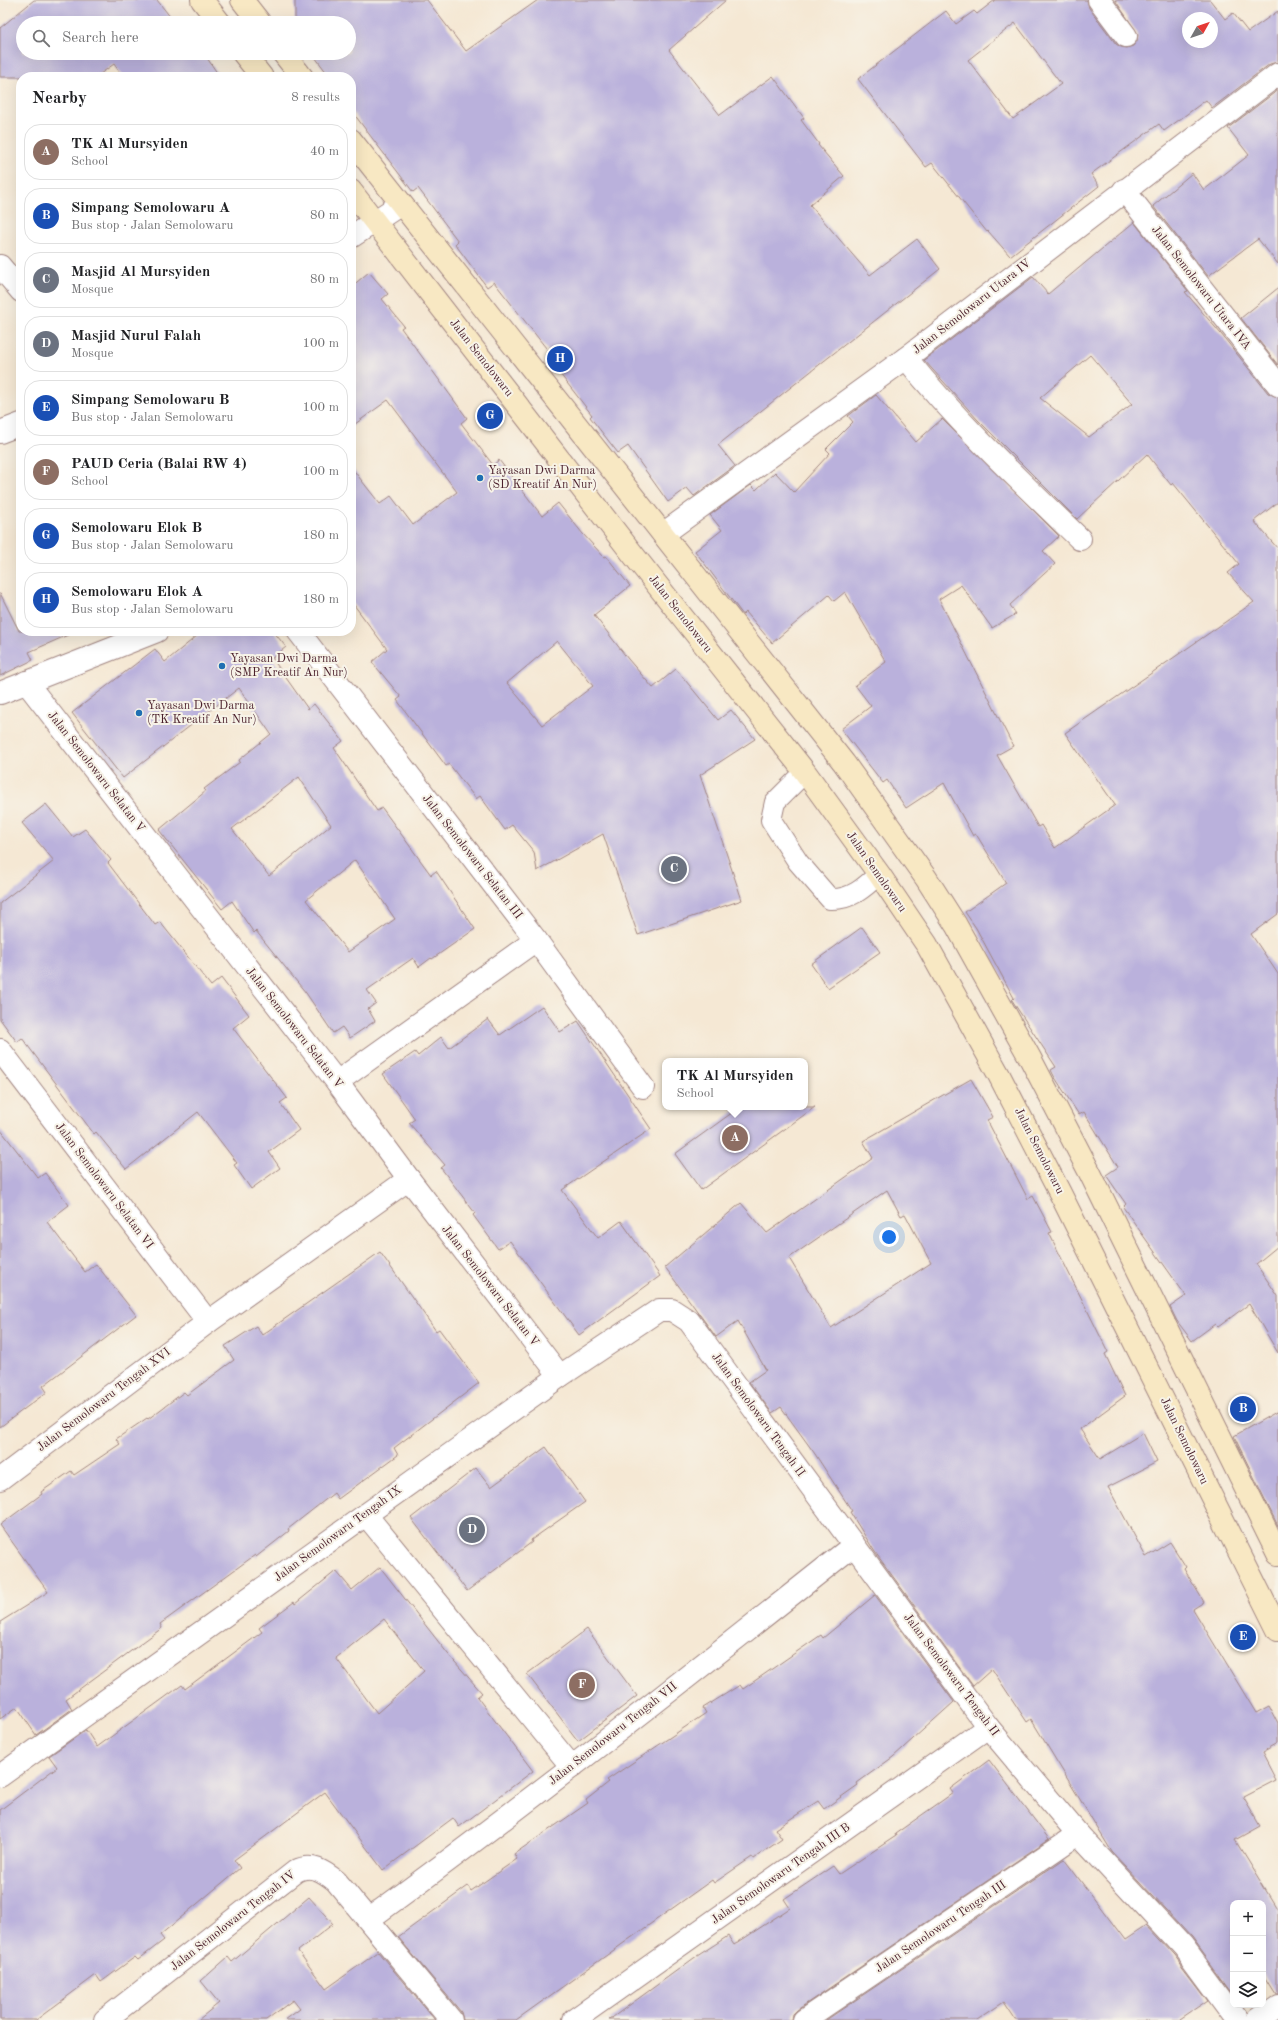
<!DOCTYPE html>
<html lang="en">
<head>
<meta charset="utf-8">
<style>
  body { margin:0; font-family:"Old Standard TT",serif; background:#f6f6f6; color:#202124 }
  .controls { position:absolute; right:12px; bottom:12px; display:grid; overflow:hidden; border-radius:8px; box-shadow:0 4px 16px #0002 }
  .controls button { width:36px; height:36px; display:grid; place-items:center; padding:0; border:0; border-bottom:1px solid #e0e0e0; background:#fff; color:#202124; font:20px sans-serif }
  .compass { position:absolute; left:1182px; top:12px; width:36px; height:36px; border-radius:50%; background:#fff; box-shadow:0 4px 16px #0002; rotate:50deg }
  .you { position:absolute; left:889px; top:1237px; width:14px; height:14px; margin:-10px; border:3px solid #fff; border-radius:50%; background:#1a73e8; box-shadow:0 0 0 6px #1a73e833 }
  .badge { display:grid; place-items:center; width:26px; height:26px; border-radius:50%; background:#db2777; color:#fff; font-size:13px; font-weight:700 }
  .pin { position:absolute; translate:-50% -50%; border:2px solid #fff; box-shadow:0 1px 4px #0006 }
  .popup { position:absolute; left:662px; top:1058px; width:146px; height:52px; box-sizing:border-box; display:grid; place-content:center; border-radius:8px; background:#fff; filter:drop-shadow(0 1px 3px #0005); font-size:13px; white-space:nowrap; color:#757577 }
  .popup b { font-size:15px; color:#202124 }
  .popup::after { content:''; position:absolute; left:50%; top:100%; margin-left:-8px; border:8px solid transparent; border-top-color:#fff }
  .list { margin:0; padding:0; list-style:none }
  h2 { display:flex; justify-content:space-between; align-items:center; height:52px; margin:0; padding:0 16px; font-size:17px }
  h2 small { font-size:13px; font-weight:400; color:#757577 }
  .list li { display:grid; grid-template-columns:26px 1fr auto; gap:12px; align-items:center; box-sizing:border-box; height:56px; margin:0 8px 8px; padding:0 8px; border:1px solid #e0e0e0; border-radius:16px }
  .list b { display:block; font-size:15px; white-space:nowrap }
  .list p { margin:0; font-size:13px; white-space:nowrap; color:#757577 }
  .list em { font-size:13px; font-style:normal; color:#757577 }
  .icon { flex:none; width:22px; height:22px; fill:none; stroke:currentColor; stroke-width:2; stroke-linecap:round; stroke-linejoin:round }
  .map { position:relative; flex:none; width:1278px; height:2020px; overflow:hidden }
  .search { position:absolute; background:#fff; box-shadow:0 4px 16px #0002; left:16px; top:16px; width:340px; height:44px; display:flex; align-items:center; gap:10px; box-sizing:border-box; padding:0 14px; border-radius:22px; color:#757577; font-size:15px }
  .panel { position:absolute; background:#fff; box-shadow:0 4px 16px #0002; left:16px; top:72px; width:340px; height:564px; border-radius:16px }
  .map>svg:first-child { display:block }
</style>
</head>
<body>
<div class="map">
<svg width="1278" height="2020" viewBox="0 0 1278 2020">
  <rect width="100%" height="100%" fill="#f7f3e8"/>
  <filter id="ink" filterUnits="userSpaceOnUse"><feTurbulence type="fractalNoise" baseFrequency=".025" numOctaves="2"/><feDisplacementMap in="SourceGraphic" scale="8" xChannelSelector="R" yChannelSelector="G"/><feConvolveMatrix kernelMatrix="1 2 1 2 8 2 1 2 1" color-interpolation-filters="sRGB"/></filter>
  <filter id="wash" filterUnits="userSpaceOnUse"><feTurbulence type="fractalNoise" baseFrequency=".012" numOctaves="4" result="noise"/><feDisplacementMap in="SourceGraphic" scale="16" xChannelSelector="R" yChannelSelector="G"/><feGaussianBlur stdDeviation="0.9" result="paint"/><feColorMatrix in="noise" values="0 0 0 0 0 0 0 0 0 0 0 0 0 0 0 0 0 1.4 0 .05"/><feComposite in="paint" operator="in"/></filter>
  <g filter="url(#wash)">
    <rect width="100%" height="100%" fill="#f5e8d4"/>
    <g id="blocks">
      <g fill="#bab1dc" fill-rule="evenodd">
        <path d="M34,0H157L175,23H23V53H210L211,55L207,58L220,77H123L114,64L96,77H0V28Z"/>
        <path d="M295,0H427L466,51L538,0H726L669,50L720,115L773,76L804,118L801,120L819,144L818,145L844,176L810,205L870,275L917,239L940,269L718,445L735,466L694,496L687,488L668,502L628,446L618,453L590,417L592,415L546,356L550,353L494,282L487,287L455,244L458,241L418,188L413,192L369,134L351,110V77H330L312,53H349V23H295Z"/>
        <path d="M995,0H1087L1089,8L1116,44L1121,47L1127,48L1133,46L1137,41L1138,34L1115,0H1210L1225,19L1233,13L1248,32L1278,11V62L1270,64L1212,108L1206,100L1164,131L1159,124L1091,174L1099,186L1010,256L988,231L987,232L932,163L926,167L858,79L946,11L956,24L974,11L977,14ZM1188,18H1212V42H1188ZM1015,23L1061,84L1013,119L968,60Z"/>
        <path d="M1278,90V264L1258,239L1208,276L1153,206L1192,173L1204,190L1249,155L1228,128Z"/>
        <path d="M1134,222L1188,291L1185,292L1221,334L1268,393L1278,397V502L1254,521L1278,549V914L1251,934L1278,974V1246L1256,1264L1278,1296V1353L1249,1304L1218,1327L1215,1324L1192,1341L1177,1321L1170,1307L1186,1296L1123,1207L1126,1204L1106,1175L1118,1167L1084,1112L1079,1115L1054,1076L1051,1070L1056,1067L1017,1008L1012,1000L1014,998L976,928L965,912L1006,883L976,834L973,836L944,783L906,808L887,780L883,783L841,729L871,706L855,685L886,662L845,592L834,601L829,595L772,643L746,612L743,615L695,551L722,530L710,515L751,485L756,490L775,472L794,492L830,453L826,449L853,422L848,416L876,395L916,442L942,419L1059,536L1043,551L1055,564L1010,605L1016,614L992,628L961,585L939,599L1013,746L997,755L1038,827L1041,825L1055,848L1115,805L1065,733L1254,602L1228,573L1239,564L1173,483L1171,485L1147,454L1077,519L978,420L924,360L1033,277L1048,294ZM1090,355L1132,404L1089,437L1040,398Z"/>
        <path d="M369,272L388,294L382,299L404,326L401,328L467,418L461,423L493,465L499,460L542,516L558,503L583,534L604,557L606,556L630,586L594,615L628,659L653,688L676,669L718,720L731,710L755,739L700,775L742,900L638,935L603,834L537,871L534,852L512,825L505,830L480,796L476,799L449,764L446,766L397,700L401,697L372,662L387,649L351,601V467L380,504L391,496L413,525L457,492L388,400L351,427V287ZM557,641L593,686L542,725L507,683Z"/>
        <path d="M1278,288V365L1241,318Z"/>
        <path d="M0,593L19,631H77L29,652L33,660L0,676Z"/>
        <path d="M203,631H273L286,647L272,658L308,709L314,704L343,741L334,748L377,811L382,808L431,875L436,871L475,929L432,959L431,958L419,967L413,958L367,990L376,1003L368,1009L375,1021L350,1038L342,1027L333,1033L306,993L256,931L254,933L232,901L222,909L159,830L206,791L204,789L240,762L239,760L271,734L239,688L123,778L72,713L155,649L165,662ZM299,777L331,825L269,876L232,829ZM355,860L395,919L348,952L306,900Z"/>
        <path d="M46,804L73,837L85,829L111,860L108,863L155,925L160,922L211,986L221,978L249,1015L233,1028L287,1098L280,1103L299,1130L269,1152L280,1168L251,1189L234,1165L237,1163L198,1112L126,1169L96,1132L94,1134L22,1038L17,1042L0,1019V903L54,861L22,823Z"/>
        <path d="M862,927L880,952L828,988L811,964Z"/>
        <path d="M542,1006L560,1032L578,1021L651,1129L562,1190L598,1238L621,1221L660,1276L579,1335L510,1241L498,1249L473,1215L475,1213L441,1168L445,1165L409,1123L415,1119L383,1074L415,1052L418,1056L441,1037L449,1048L488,1019L500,1035Z"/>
        <path d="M971,1079L993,1117L987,1120L1028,1199L1033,1196L1052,1232L1049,1233L1108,1352L1105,1354L1125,1396L1080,1429L1100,1459L1143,1433L1157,1462L1108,1487L1146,1557L1170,1542L1186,1567L1184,1569L1204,1602L1193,1609L1256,1713L1269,1706L1278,1723V1744L1262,1753L1276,1780L1243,1797L1260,1826L1235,1840L1278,1910V1994H1276L1263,1973V1903H1233V1988L1230,1990L1192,1938L1112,1852L1031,1719L1027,1722L992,1669L973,1686L875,1552L850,1512L852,1511L815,1454L781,1407L772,1413L749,1382L766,1370L738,1321L716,1337L665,1267L741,1203L767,1233L873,1158L863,1141ZM887,1190L901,1216L905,1214L931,1263L831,1328L789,1258Z"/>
        <path d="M740,1107H815L701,1190L675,1154Z"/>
        <path d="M0,1129L38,1178L45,1173L69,1205L47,1222L85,1272L96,1264L136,1315L43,1386L47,1392L0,1427Z"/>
        <path d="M380,1252L436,1331L439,1329L479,1383L394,1448L398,1455L338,1499L334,1493L288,1529L289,1531L256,1557L255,1555L160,1624L162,1628L66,1699L72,1709L36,1735L17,1707L0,1719V1622L48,1592L0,1525L42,1494L41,1492L71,1471L74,1475L120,1444L116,1439L147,1418L148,1419L184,1392L187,1395L234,1360L225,1346L256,1326L262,1335Z"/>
        <path d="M1278,1411V1526L1234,1436Z"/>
        <path d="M546,1447L585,1502L531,1540L532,1542L467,1591L411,1518L476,1468L491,1487Z"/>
        <path d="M380,1567L448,1654L482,1693L477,1697L533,1771L459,1827L453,1818L383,1870L325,1792L234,1860L240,1868L160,1935L164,1940L138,1960L135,1957L101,1982L96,1975L36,2020H0V1810L57,1767L49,1756L86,1730L97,1747L182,1685L185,1689L262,1632L259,1628L294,1602L295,1604L336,1571L352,1590ZM384,1619L424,1671L377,1713L336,1658Z"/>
        <path d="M875,1595L954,1702L893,1757L857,1783L858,1785L824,1809L818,1801L775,1829L782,1839L753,1859L752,1857L714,1883L712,1880L516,2020H463L461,2012L398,1937L468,1886L471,1891L517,1859L514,1854L588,1803L586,1800L609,1782L607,1780L706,1713L703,1708L740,1685L743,1689L821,1635L823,1638Z"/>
        <path d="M587,1629L637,1696L578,1741L527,1674Z"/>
        <path d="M989,1760L1049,1839L797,2010L793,2014L792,2020H609L694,1958L728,1936L734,1945L790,1908L784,1899L833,1866L839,1874L896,1836L895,1834L953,1793L950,1789Z"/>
        <path d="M1064,1859L1125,1940L1146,1926L1173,1955L1208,2001L1180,2020H1016L1004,2002L977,2020H826Z"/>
        <path d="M309,1897L333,1924L298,1951L326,1989L378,1952L435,2020H285L300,2009L293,2000L266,2020H198L219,2003L201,1981L228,1957L232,1962Z"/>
      </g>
    </g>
  </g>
  <g filter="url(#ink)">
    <use href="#blocks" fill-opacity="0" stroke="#a08480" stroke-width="1"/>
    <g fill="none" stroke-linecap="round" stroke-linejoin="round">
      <g stroke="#a08480" stroke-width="22">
        <path id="lane" d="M805,772L775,802L771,820L798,862L830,899C851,900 864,888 879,874"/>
      </g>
      <g stroke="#a08480" stroke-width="24">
        <g id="street">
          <path d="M1099,0L1126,36"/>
          <path d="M1124,190L1278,385"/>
          <path d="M351,237L401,204"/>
          <path d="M0,266L21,291"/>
          <path d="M906,358C959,424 1020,481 1080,539"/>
          <path d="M0,432L21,424"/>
          <path d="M663,534L906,358L1278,74"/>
          <path d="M298,631L536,940L643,1087"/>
          <path d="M26,682L337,1082L409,1179L560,1376"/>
          <path d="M0,693L157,631"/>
          <path d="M0,1050L208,1322"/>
          <path d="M337,1082L536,940"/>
          <path d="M0,1479L208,1322L409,1179"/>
          <path d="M366,1515L572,1767"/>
          <path d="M0,1776L560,1376L659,1310H672L689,1321L988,1727L1078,1834L1183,1947L1237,2020"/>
          <path d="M369,1919C534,1799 694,1672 854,1545"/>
          <path d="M105,2020L296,1871C312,1863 323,1871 336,1881L451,2020"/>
          <path d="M574,2020L988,1727"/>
          <path d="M804,2020L1078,1834"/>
          <path d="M1258,2020L1278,2006"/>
        </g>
      </g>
      <g stroke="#a08480" stroke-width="24">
        <g id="secondary">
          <path d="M202,0L220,23"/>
          <path d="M242,0L260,23"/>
          <path d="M243,53L262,77"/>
          <path d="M283,53L302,77"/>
          <path d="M351,140L844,763L926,878L956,925L1030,1058L1090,1173L1278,1554"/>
          <path d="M351,191L635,557L805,772L879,874L927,945L999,1075L1060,1193L1278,1630"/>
        </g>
      </g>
      <use href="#lane" stroke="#fff" stroke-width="20"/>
      <use href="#street" stroke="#fff" stroke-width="22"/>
      <use href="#secondary" stroke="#f8e8c3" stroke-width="22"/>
    </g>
  </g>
  <g fill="#1f6fb2" stroke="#f7f3e8" stroke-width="1.5">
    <circle cx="480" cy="478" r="4"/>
    <circle cx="222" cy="666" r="4"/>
    <circle cx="139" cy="713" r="4"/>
  </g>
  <g text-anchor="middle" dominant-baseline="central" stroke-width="4" stroke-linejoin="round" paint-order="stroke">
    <g font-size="12" fill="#4a1f2b" stroke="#f7f3e8">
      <text transform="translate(1201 288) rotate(52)">Jalan Semolowaru Utara IVA</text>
      <text transform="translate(972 307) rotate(-38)">Jalan Semolowaru Utara IV</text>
      <text transform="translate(481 358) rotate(52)">Jalan Semolowaru</text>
      <text transform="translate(680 614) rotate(52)">Jalan Semolowaru</text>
      <text transform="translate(96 772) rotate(52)">Jalan Semolowaru Selatan V</text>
      <text transform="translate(472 857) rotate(52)">Jalan Semolowaru Selatan III</text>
      <text transform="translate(876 872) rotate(55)">Jalan Semolowaru</text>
      <text transform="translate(294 1028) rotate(52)">Jalan Semolowaru Selatan V</text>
      <text transform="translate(1039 1151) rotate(63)">Jalan Semolowaru</text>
      <text transform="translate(104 1186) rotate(53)">Jalan Semolowaru Selatan VI</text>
      <text transform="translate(490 1286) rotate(52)">Jalan Semolowaru Selatan V</text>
      <text transform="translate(104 1400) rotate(-37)">Jalan Semolowaru Tengah XVI</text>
      <text transform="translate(758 1415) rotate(54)">Jalan Semolowaru Tengah II</text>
      <text transform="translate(1184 1441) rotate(64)">Jalan Semolowaru</text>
      <text transform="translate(338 1534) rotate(-36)">Jalan Semolowaru Tengah IX</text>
      <text transform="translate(951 1675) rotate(53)">Jalan Semolowaru Tengah II</text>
      <text transform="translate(613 1734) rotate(-38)">Jalan Semolowaru Tengah VII</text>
      <text transform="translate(781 1874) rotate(-35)">Jalan Semolowaru Tengah III B</text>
      <text transform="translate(233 1921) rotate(-38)">Jalan Semolowaru Tengah IV</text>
      <text transform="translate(941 1927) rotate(-34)">Jalan Semolowaru Tengah III</text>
    </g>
    <g font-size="12" fill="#4a1f2b" stroke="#f7f3e8" text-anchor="start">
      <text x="488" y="471">Yayasan Dwi Darma<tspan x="488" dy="14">(SD Kreatif An Nur)</tspan></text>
      <text x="230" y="659">Yayasan Dwi Darma<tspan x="230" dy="14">(SMP Kreatif An Nur)</tspan></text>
      <text x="147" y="706">Yayasan Dwi Darma<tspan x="147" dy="14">(TK Kreatif An Nur)</tspan></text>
    </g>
  </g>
</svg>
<div class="controls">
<button>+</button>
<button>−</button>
<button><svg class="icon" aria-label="layers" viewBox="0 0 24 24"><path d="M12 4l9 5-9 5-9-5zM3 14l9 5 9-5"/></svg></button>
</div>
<svg class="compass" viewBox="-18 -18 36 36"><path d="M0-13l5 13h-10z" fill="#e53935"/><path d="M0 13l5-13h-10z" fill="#757577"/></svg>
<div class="you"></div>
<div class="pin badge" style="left:735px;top:1138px;background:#8d6e63">A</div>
<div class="popup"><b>TK Al Mursyiden</b>School</div>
<div class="pin badge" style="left:1243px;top:1409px;background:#1a4fb4">B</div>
<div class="pin badge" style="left:674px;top:869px;background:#6b7280">C</div>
<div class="pin badge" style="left:472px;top:1530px;background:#6b7280">D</div>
<div class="pin badge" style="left:1243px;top:1637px;background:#1a4fb4">E</div>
<div class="pin badge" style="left:582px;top:1685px;background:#8d6e63">F</div>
<div class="pin badge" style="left:490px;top:416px;background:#1a4fb4">G</div>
<div class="pin badge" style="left:560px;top:359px;background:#1a4fb4">H</div>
<div class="search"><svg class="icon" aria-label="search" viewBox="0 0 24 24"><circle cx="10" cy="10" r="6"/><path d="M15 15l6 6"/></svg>Search here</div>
<section class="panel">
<h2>Nearby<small>8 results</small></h2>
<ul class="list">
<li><span class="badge" style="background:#8d6e63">A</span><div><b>TK Al Mursyiden</b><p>School</p></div><em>40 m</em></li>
<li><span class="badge" style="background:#1a4fb4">B</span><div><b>Simpang Semolowaru A</b><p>Bus stop · Jalan Semolowaru</p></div><em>80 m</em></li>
<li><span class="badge" style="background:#6b7280">C</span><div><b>Masjid Al Mursyiden</b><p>Mosque</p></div><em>80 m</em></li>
<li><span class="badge" style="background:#6b7280">D</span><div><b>Masjid Nurul Falah</b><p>Mosque</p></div><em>100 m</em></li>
<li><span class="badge" style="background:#1a4fb4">E</span><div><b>Simpang Semolowaru B</b><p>Bus stop · Jalan Semolowaru</p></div><em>100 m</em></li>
<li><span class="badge" style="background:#8d6e63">F</span><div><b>PAUD Ceria (Balai RW 4)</b><p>School</p></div><em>100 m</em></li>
<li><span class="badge" style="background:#1a4fb4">G</span><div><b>Semolowaru Elok B</b><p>Bus stop · Jalan Semolowaru</p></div><em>180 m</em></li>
<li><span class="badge" style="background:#1a4fb4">H</span><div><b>Semolowaru Elok A</b><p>Bus stop · Jalan Semolowaru</p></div><em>180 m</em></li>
</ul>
</section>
</div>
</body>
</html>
